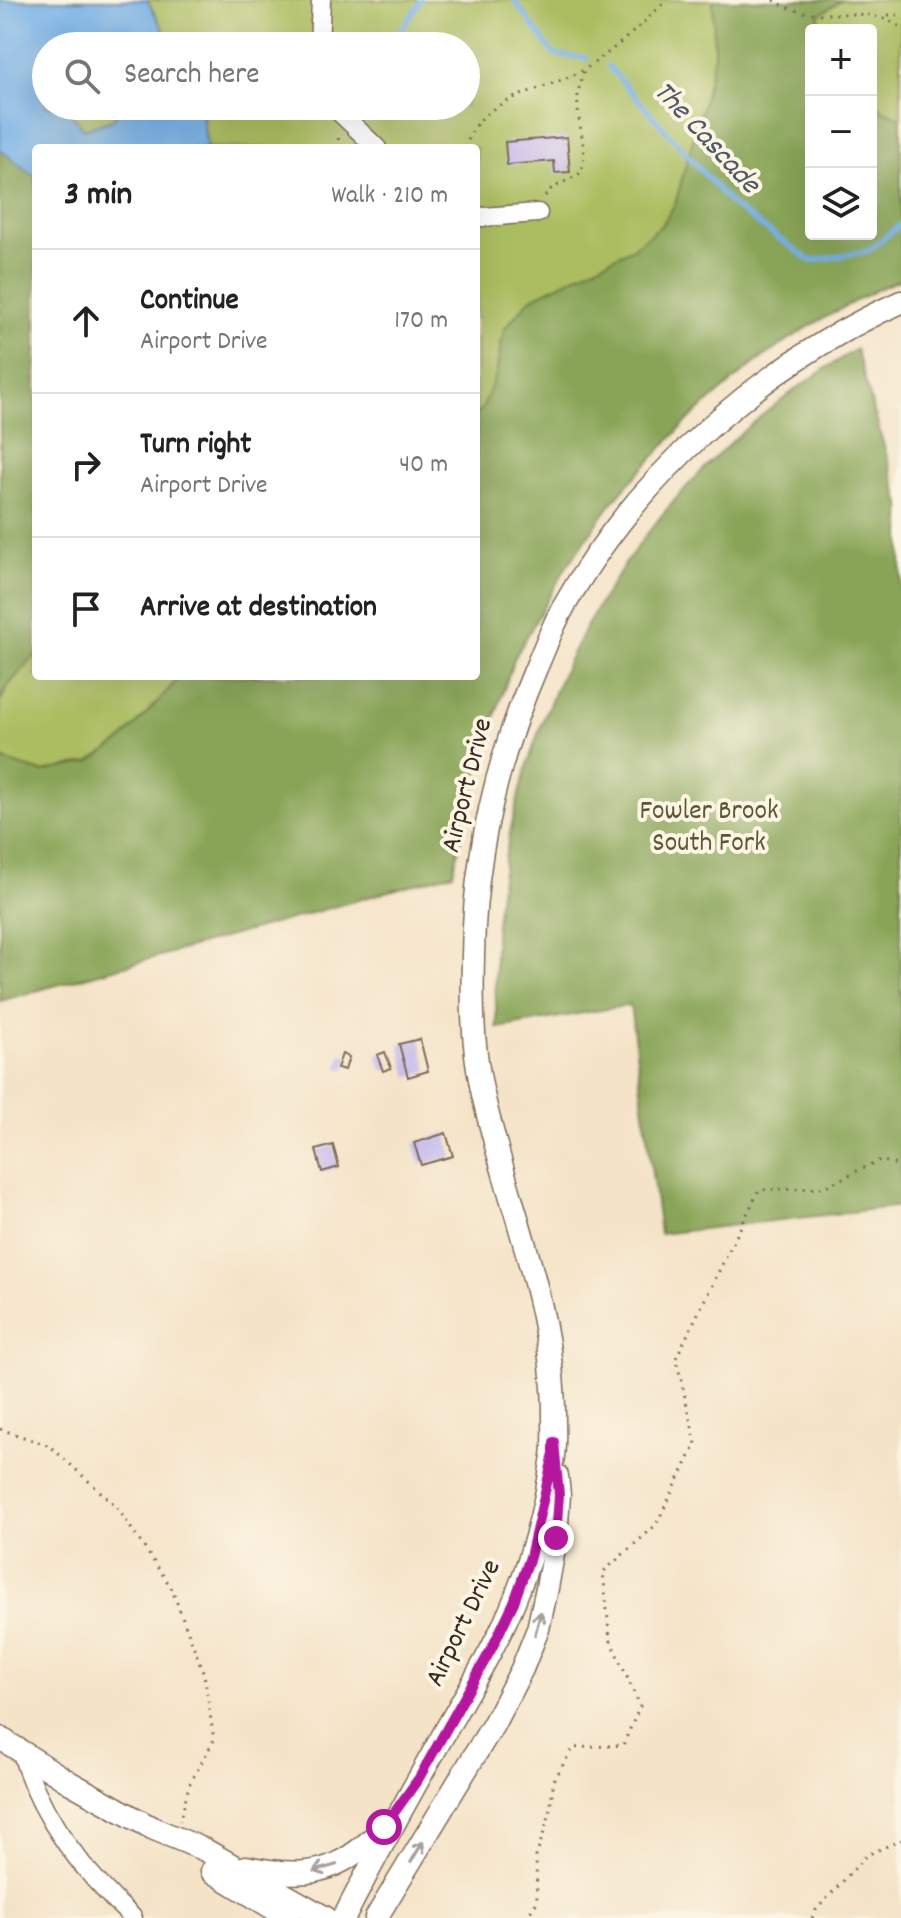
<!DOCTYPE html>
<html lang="en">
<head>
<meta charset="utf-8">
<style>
  body { margin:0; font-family:Dekko,sans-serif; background:#f6f6f6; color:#222 }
  .controls { position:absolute; right:24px; top:24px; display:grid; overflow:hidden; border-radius:8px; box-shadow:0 8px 32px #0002 }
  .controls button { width:72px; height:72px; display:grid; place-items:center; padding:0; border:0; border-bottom:2px solid #e0e0e0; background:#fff; color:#222; font:40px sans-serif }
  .stop { position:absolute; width:24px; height:24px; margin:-18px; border:6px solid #b5179e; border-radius:50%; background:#fff }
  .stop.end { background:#b5179e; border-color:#fff; box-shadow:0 2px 8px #0008 }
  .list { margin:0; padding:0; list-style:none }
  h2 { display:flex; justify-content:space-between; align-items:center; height:104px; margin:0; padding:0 32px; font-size:34px }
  h2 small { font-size:26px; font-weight:400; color:#767676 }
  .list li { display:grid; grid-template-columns:52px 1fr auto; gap:24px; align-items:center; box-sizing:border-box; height:144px; padding:0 32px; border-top:2px solid #e0e0e0 }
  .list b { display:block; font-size:30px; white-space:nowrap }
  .list p { margin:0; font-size:26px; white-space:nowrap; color:#767676 }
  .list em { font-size:26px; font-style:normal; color:#767676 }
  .icon { flex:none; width:44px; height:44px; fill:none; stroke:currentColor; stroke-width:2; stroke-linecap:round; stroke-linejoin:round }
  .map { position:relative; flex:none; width:901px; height:1918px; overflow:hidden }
  .search { position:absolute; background:#fff; box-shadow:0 8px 32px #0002; left:32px; top:32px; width:448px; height:88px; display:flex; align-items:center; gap:20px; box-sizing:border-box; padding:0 28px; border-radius:44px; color:#767676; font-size:30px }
  .panel { position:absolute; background:#fff; box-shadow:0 8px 32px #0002; left:32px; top:144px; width:448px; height:536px; border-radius:8px }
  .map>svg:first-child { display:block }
</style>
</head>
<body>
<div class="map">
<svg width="901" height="1918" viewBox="0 0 901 1918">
  <rect width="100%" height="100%" fill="#fcf5e5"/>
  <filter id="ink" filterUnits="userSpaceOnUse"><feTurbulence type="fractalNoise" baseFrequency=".0125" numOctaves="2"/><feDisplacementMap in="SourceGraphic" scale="16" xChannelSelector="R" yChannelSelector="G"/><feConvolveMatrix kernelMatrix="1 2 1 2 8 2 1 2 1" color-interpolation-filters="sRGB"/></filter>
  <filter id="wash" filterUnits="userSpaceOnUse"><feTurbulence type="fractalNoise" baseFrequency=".006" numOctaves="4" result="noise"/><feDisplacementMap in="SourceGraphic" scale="32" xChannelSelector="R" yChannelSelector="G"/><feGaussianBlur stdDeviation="1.8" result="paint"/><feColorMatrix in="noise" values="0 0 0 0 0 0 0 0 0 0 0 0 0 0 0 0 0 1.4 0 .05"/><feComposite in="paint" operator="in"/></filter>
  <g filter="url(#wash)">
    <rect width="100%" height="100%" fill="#f4e3c7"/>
    <path fill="#abbd61" stroke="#737440" stroke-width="2" fill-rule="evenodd" d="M0,0H901V279C734,349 593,495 515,657C507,673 503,692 497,709C479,763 465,817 453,873L0,1001ZM811,30H871V234H811ZM46,46H466V106H46ZM36,148H476V676H36Z"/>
    <g fill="#88a457" stroke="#62673a" stroke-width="2">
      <path d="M713,0H841L819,15V30H811V234H871V99L884,111L901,118V279L877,289L808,327L754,363L689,419L615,498L565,569L514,659L475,776L453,873L0,1001V756L3,760L42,772L89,762L120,742L181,676H476V415L483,407L496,374L504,329L530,299L631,249L662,225L675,204L704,100L714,55Z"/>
      <path d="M0,150L36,177V654L8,686L0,702Z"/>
      <path d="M856,349L901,505V1206L660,1234L630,1005L497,1028C496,994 493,958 496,924C520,680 646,476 856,349Z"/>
    </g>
    <path fill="#76b0e7" stroke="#586d82" stroke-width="2" d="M0,0H147L173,46H46V106H68L72,115L84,129L113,120L121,106H201L207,148H36V177L0,150Z"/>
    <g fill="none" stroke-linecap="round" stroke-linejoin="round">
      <g stroke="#76b0e7" stroke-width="5">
        <path d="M514,0L554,54L587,58"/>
        <path d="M369,46L403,28L421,0"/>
        <path d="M608,66L733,206L811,261L868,251L901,224"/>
        <path d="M226,106C256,114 283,115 312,106"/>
      </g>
    </g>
    <g id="blocks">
      <g fill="#c2b7ec">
        <path d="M567,137L570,172L555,173L554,161L507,165L505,142Z"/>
        <path d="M420,1039L428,1071L408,1077L399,1044Z"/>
        <path d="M385,1052L391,1068L383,1071L377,1055Z"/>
        <path d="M342,1054L349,1057L345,1070L337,1068Z"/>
        <path d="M446,1133L453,1156L421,1165L414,1143Z"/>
        <path d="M333,1145L339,1167L322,1172L316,1150Z"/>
      </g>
    </g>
  </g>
  <g filter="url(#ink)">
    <use href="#blocks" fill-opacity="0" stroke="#7c6b59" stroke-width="2"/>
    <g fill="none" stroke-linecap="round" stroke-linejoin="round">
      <g stroke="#7c6b59" stroke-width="21">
        <g id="minor">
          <path d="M319,46L321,0"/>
          <path d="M333,106L377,148"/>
          <path d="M476,216L483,217L538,213"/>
          <path d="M21,1750C39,1816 83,1872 133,1918"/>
        </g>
      </g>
      <g stroke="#7c6b59" stroke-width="25">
        <g id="major">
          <path d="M0,1738L69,1782L152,1828L205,1850L326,1918"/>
          <path d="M246,1867C305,1879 338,1875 381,1830"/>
          <path d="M212,1871L289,1918"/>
          <path d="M344,1918C377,1852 414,1787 450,1723C473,1682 498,1642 515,1599C533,1554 546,1504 553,1456C555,1444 554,1431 554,1419C555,1303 504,1197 481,1085C472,1042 472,999 473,956C474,856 497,759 536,668C545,648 552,627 563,608C636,477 764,363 901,302"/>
          <path d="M376,1918L493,1725L522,1669L538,1629L547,1588L556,1538L559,1495L557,1476"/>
        </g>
      </g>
      <g stroke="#7c6b59" stroke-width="3" stroke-dasharray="2 6" stroke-linecap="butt">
        <path d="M774,0C815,28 859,0 901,27"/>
        <path d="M888,15H901"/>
        <path d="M337,148L339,134"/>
        <path d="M466,148C478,94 545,93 585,69C609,54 647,21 666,0"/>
        <path d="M545,196L551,189L581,173C592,139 565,109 586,68"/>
        <path d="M0,1429L50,1446L116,1506L171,1587L204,1674L214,1740L189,1785L180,1821"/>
        <path d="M526,1918L537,1902L536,1857L549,1816L554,1780L573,1748L623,1745L640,1706L610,1639L603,1572L656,1525L696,1444L676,1358L759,1190L822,1188L880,1160L901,1166"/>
        <path d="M812,1918L816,1910L867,1855L901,1840"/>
      </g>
      <use href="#minor" stroke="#fff" stroke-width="18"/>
      <use href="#major" stroke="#fff" stroke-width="22"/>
    </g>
    <defs><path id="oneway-shaft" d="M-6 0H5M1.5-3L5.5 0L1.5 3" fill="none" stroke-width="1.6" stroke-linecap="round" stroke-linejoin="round" transform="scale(2)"/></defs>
    <g stroke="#a79f9a">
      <use href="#oneway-shaft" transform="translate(538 1623) rotate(-75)"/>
      <use href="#oneway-shaft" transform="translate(417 1852) rotate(-59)"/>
      <use href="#oneway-shaft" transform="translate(325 1868) rotate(164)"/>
    </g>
  </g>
  <g fill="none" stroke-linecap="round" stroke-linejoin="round" filter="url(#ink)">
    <path stroke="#b5179e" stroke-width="10" d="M384,1827L419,1778L492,1648L514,1602L530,1557L554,1453V1442L559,1495L556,1538"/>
  </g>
  <g text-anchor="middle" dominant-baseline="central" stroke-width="8" stroke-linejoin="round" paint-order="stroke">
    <g font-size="28" fill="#3b2a1e" stroke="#fcf5e5">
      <text transform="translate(469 786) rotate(-76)">Airport Drive</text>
      <text transform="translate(465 1624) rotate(-64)">Airport Drive</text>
    </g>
    <g font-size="28" fill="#5d5632" stroke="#fcf5e5">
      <text x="709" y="813">Fowler Brook<tspan x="709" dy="32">South Fork</tspan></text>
    </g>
    <g font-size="30" font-style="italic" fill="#505964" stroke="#fcf5e5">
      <text transform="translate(705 139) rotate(47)">The Cascade</text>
    </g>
  </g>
</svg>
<div class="controls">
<button>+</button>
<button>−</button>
<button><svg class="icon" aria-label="layers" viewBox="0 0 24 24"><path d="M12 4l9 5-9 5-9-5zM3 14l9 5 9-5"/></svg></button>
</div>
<div class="stop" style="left:384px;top:1827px"></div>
<div class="stop end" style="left:556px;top:1538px"></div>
<div class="search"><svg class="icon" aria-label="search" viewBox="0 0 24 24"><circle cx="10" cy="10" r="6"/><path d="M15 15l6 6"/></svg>Search here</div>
<section class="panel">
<h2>3 min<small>Walk · 210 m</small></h2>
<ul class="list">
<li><svg class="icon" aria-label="ahead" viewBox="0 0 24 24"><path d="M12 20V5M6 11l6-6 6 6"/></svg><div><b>Continue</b><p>Airport Drive</p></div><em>170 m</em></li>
<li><svg class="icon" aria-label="right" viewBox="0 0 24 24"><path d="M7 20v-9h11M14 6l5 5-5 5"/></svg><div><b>Turn right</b><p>Airport Drive</p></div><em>40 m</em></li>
<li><svg class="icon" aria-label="arrive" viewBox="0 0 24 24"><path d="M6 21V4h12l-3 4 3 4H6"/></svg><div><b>Arrive at destination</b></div></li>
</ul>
</section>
</div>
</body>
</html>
